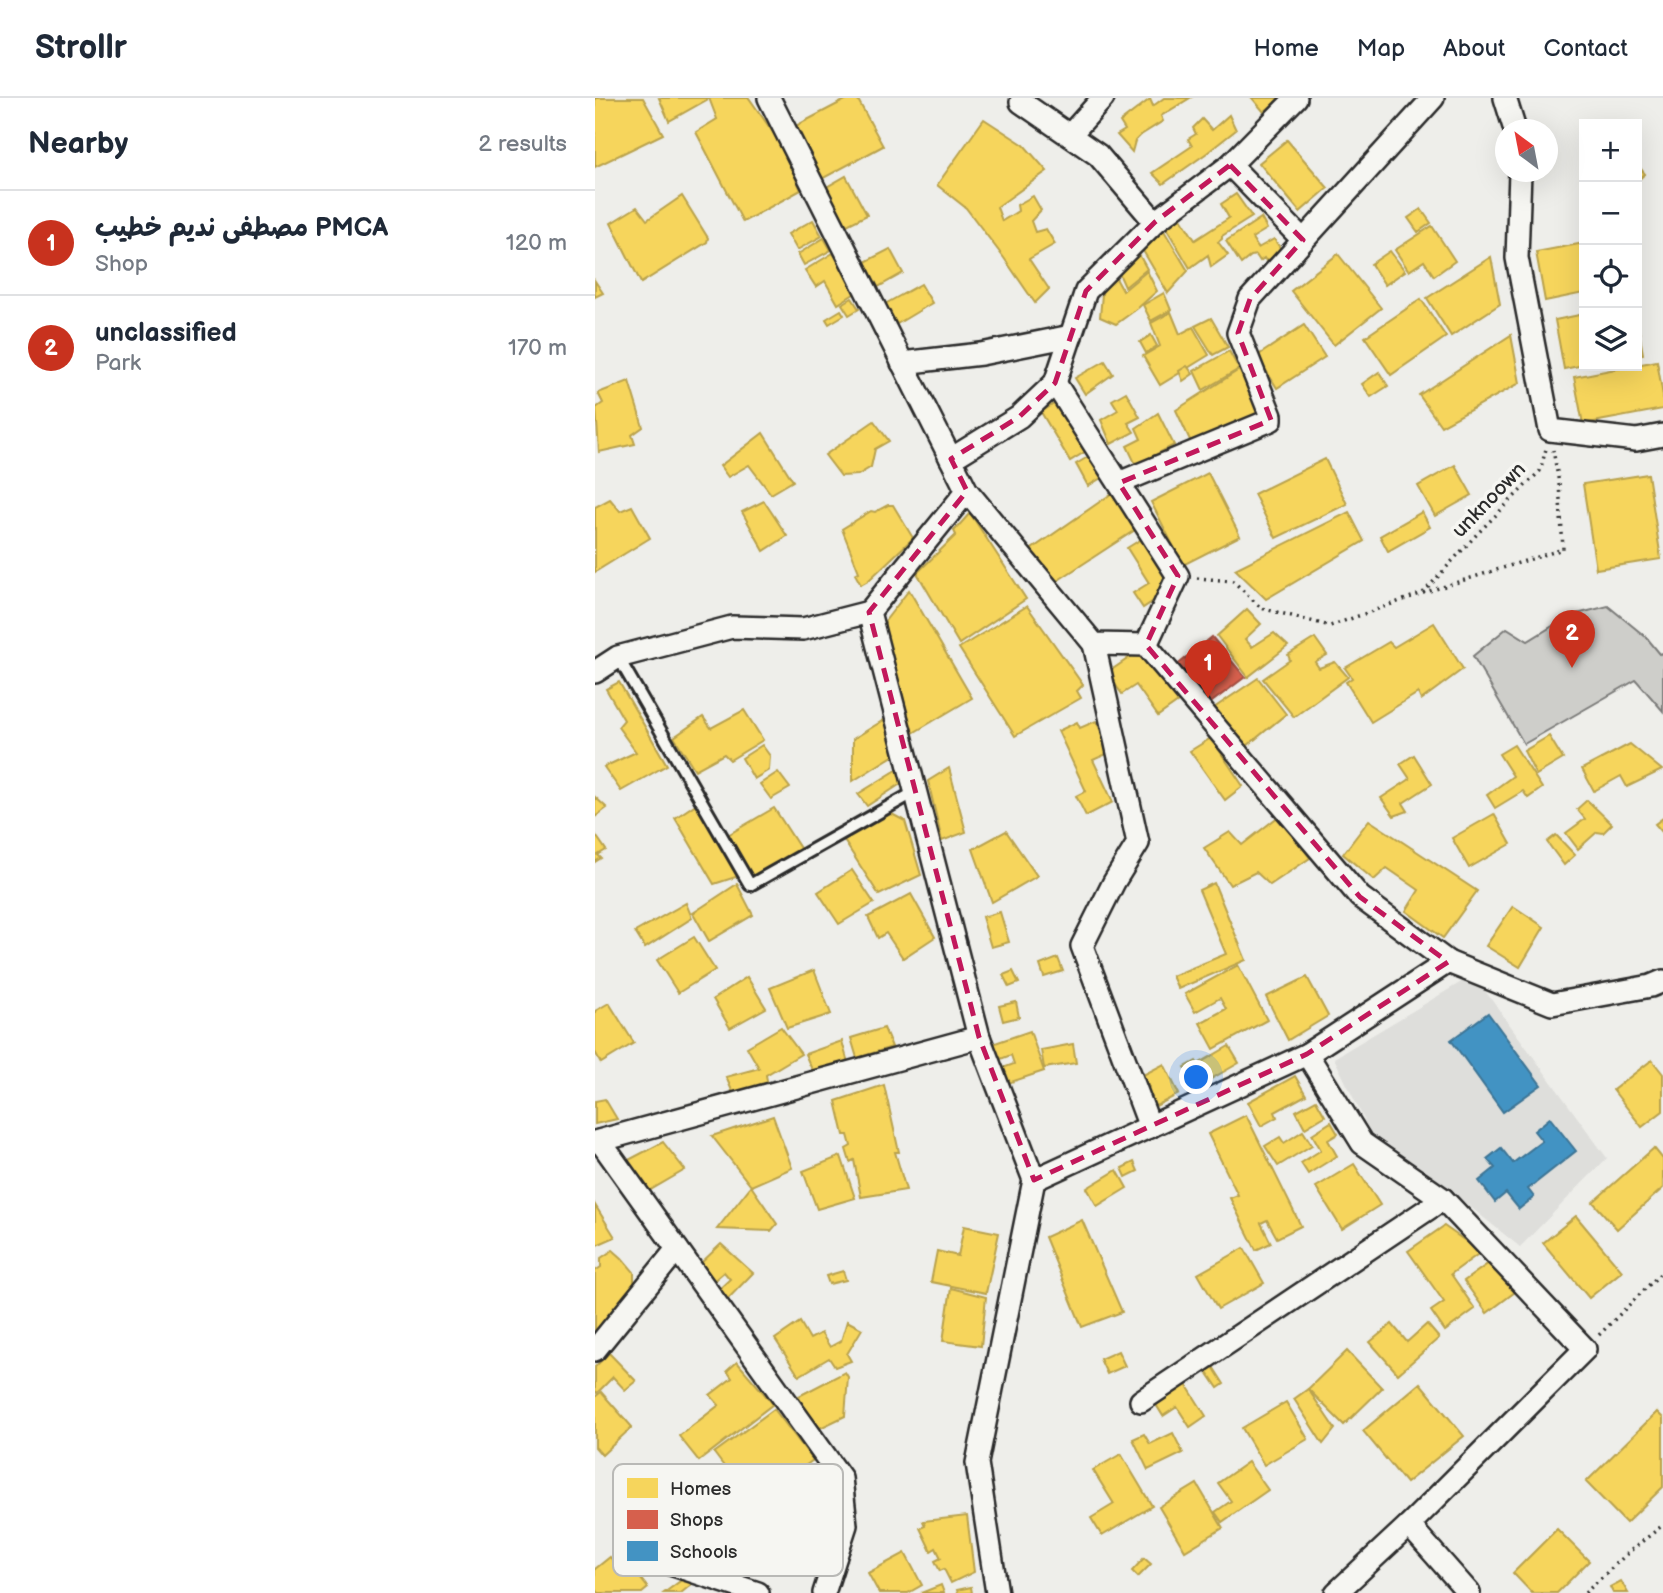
<!DOCTYPE html>
<html lang="en">
<head>
<meta charset="utf-8">
<style>
  body { margin:0; font-family:"Balsamiq Sans","Playpen Sans Arabic",sans-serif; background:#f6f6f7; color:#1f2937 }
  .controls { position:absolute; right:21px; top:21px; display:grid; overflow:hidden; border-radius:0px; box-shadow:0 7px 28px #0002 }
  .controls button { width:63px; height:63px; display:grid; place-items:center; padding:0; border:0; border-bottom:2px solid #e0e1e3; background:#fff; color:#1f2937; font:35px sans-serif }
  .compass { position:absolute; left:900px; top:21px; width:63px; height:63px; border-radius:50%; background:#fff; box-shadow:0 7px 28px #0002; rotate:328deg }
  .you { position:absolute; left:602px; top:980px; width:24px; height:24px; margin:-18px; border:5px solid #fff; border-radius:50%; background:#1a73e8; box-shadow:0 0 0 10px #1a73e833 }
  .badge { display:grid; place-items:center; width:46px; height:46px; border-radius:50%; background:#c8321e; color:#fff; font-size:23px; font-weight:700 }
  .pin { position:absolute; translate:-50% -58px; filter:drop-shadow(0 2px 4px #0008) }
  .pin::after { content:''; position:absolute; top:37px; width:24px; height:21px; background:inherit; clip-path:polygon(0 0,100% 0,50% 100%) }
  .list { margin:0; padding:0; list-style:none }
  h2 { display:flex; justify-content:space-between; align-items:center; height:91px; margin:0; padding:0 28px; font-size:30px }
  h2 small { font-size:23px; font-weight:400; color:#747a83 }
  .list li { display:grid; grid-template-columns:46px 1fr auto; gap:21px; align-items:center; box-sizing:border-box; height:105px; padding:0 28px; border-top:2px solid #e0e1e3 }
  .list b { display:block; font-size:26px; white-space:nowrap }
  .list p { margin:0; font-size:23px; white-space:nowrap; color:#747a83 }
  .list em { font-size:23px; font-style:normal; color:#747a83 }
  .icon { flex:none; width:38px; height:38px; fill:none; stroke:currentColor; stroke-width:2; stroke-linecap:round; stroke-linejoin:round }
  .map { position:relative; flex:none; width:1068px; height:1495px; overflow:hidden }
  header { display:flex; align-items:center; gap:42px; box-sizing:border-box; height:98px; padding:0 35px; background:#fff; border-bottom:2px solid #e0e1e3 }
  header strong { font-size:33px }
  nav { display:flex; gap:38px; margin-inline-start:auto; font-size:24px }
  main { display:flex }
  aside { flex:1; background:#fff }
  .map>svg:first-child { display:block }
</style>
</head>
<body>
<header>
<strong>Strollr</strong>
<nav><a>Home</a><a>Map</a><a>About</a><a>Contact</a></nav>
</header>
<main>
<aside>
<h2>Nearby<small>2 results</small></h2>
<ul class="list">
<li><span class="badge">1</span><div><b>مصطفى نديم خطيب PMCA</b><p>Shop</p></div><em>120 m</em></li>
<li><span class="badge">2</span><div><b>unclassified</b><p>Park</p></div><em>170 m</em></li>
</ul>
</aside>
<div class="map">
<svg width="1068" height="1495" viewBox="0 0 1068 1495">
  <rect width="100%" height="100%" fill="#eeeeea"/>
  <filter id="ink" filterUnits="userSpaceOnUse"><feTurbulence type="fractalNoise" baseFrequency=".0143" numOctaves="2"/><feDisplacementMap in="SourceGraphic" scale="14" xChannelSelector="R" yChannelSelector="G"/><feConvolveMatrix kernelMatrix="1 2 1 2 8 2 1 2 1" color-interpolation-filters="sRGB"/></filter>
  <g filter="url(#ink)">
    <path fill="#dededb" d="M868,883L885,886L1012,1060L925,1149L832,1074L775,1034L739,960Z"/>
    <path fill="#cececa" stroke="#7c7c7a" stroke-width="2" d="M1013,508L1052,540L1065,556L1068,555V613L1041,582L929,646L878,558L912,530L933,543L974,518Z"/>
    <g fill="#f6d55c" stroke="#b9a24d" stroke-width="2">
      <path d="M0,0H48L68,36L0,69Z"/>
      <path d="M64,0H115L74,23Z"/>
      <path d="M114,0H154L182,40L206,92L148,124L101,34L122,21Z"/>
      <path d="M254,0H262L288,48L223,83L195,31Z"/>
      <path d="M569,0H595L566,18L568,23L546,37L540,43L537,54L522,37L530,32L525,24L555,1L558,8Z"/>
      <path d="M657,0H685L669,14Z"/>
      <path d="M634,17L641,32L612,55L568,86L557,75L597,48L593,41L601,36L598,30L607,21L617,32Z"/>
      <path d="M389,21L429,47L452,73L402,109L407,123L423,113L422,107L438,98L446,112L436,123L440,134L451,131L460,146L434,161L454,191L440,205L409,160L371,110L342,87Z"/>
      <path d="M692,42L733,90L705,114L664,65Z"/>
      <path d="M1042,66L1050,76L1042,83Z"/>
      <path d="M251,78L272,117L250,128L230,90Z"/>
      <path d="M641,96L657,119L627,138V141L623,144L633,157L616,169L613,157L595,170L570,128L584,117L600,142L634,120L626,106Z"/>
      <path d="M87,98L113,140L112,144L46,185L16,125L42,109L52,122Z"/>
      <path d="M826,111L836,125L823,134L813,120Z"/>
      <path d="M666,120L672,131L657,140L663,150L679,141L688,154L671,163L669,160L665,163L661,157L656,158L646,166L631,143Z"/>
      <path d="M218,122L227,138L202,152L193,136Z"/>
      <path d="M837,128L860,163L839,178L829,163L814,173L800,152Z"/>
      <path d="M568,131L593,173L573,195L547,151Z"/>
      <path d="M229,140L236,152L209,167L203,156Z"/>
      <path d="M989,145V195L950,203L941,154Z"/>
      <path d="M295,151L308,175L283,189L270,164Z"/>
      <path d="M542,153L552,171L530,189L522,171Z"/>
      <path d="M795,153L810,173L790,187L776,166Z"/>
      <path d="M238,155L262,194L243,206L230,183L221,189L210,172Z"/>
      <path d="M743,156L786,210L739,247L696,193Z"/>
      <path d="M896,159L905,206L856,238L832,200Z"/>
      <path d="M552,173L562,193L543,210L521,226L505,219L508,184L518,175L528,193Z"/>
      <path d="M0,183L8,195L0,199Z"/>
      <path d="M326,186L337,205L302,226L290,206Z"/>
      <path d="M569,195L576,212L556,223L548,207Z"/>
      <path d="M257,200L264,211L254,217L247,206Z"/>
      <path d="M826,201L851,239L796,277L770,239Z"/>
      <path d="M246,212L249,217L234,226L231,221Z"/>
      <path d="M576,214L585,236L598,229L614,257L565,287L548,258L565,248L556,225Z"/>
      <path d="M989,216V267L969,271L960,222Z"/>
      <path d="M616,220L633,249L618,257L600,228Z"/>
      <path d="M1042,222L1048,256L1042,257Z"/>
      <path d="M709,227L730,259L682,290L662,258Z"/>
      <path d="M556,237L562,248L551,255L545,244Z"/>
      <path d="M916,237L925,285L846,328L824,297Z"/>
      <path d="M634,253L644,271L608,292L599,273Z"/>
      <path d="M510,263L518,276L490,296L480,280Z"/>
      <path d="M1062,263L1068,298V311L988,326L979,279Z"/>
      <path d="M592,268L598,276L588,283L584,273Z"/>
      <path d="M644,272L673,322L600,353L581,312Z"/>
      <path d="M784,274L793,288L776,299L767,286Z"/>
      <path d="M34,283L48,329L37,337L40,346L4,354L1,310L8,305L3,295Z"/>
      <path d="M531,294L545,319L533,325L539,334L516,346L506,322L523,312L517,302Z"/>
      <path d="M464,303L493,352L475,363L446,314Z"/>
      <path d="M563,315L579,347L541,367L532,348L546,341L541,330Z"/>
      <path d="M279,323L294,343L280,351L276,369L263,377L246,378L230,357Z"/>
      <path d="M168,335L198,383L176,396L154,367L133,379L125,368Z"/>
      <path d="M498,356L511,377L493,388L481,366Z"/>
      <path d="M730,361L752,406L681,440L659,396Z"/>
      <path d="M860,367L877,397L840,418L823,388Z"/>
      <path d="M613,375L645,438L588,467L556,404Z"/>
      <path d="M1053,376L1066,461L1001,471L988,386Z"/>
      <path d="M516,396L543,430L459,485L434,453Z"/>
      <path d="M15,401L25,413L37,408L55,440L0,474V409Z"/>
      <path d="M169,403L192,438L169,453L147,414Z"/>
      <path d="M293,407H298L318,440L273,483L266,487L260,476L264,474L247,431L276,413L280,414Z"/>
      <path d="M754,414L769,443L671,501L640,471Z"/>
      <path d="M827,414L835,429L793,453L785,438Z"/>
      <path d="M375,415L431,501L364,546L322,475L361,437L359,433Z"/>
      <path d="M548,440L574,481L566,486L572,494L548,510L538,495L554,485L532,450Z"/>
      <path d="M314,492L377,600L318,635L290,536V523Z"/>
      <path d="M432,508L488,587L482,593L486,600L420,638L364,550Z"/>
      <path d="M652,511L666,526L650,541L657,549L679,535L693,548L653,579L622,538Z"/>
      <path d="M839,525L868,571L826,602L823,595L776,624L751,584L757,580L750,570L794,544L799,549Z"/>
      <path d="M720,540L732,557L720,564L724,570L740,564L753,579L699,619L668,581L695,562L693,557Z"/>
      <path d="M547,551L583,604L563,618L541,587L527,596L512,575Z"/>
      <path d="M663,580L691,616L647,652L616,612Z"/>
      <path d="M24,584L72,667L26,693L9,669L41,654L23,629L29,622L11,591Z"/>
      <path d="M149,612L168,642L135,662L129,656L100,672L79,639L108,619L116,630Z"/>
      <path d="M289,622L304,654L258,683V641Z"/>
      <path d="M501,623L516,654L498,662L518,704L491,718L481,698L491,693L463,633L482,624L485,630Z"/>
      <path d="M954,638L968,661L941,677L929,653Z"/>
      <path d="M616,640L648,688L630,702L595,653Z"/>
      <path d="M1035,646L1067,672L1032,689L1026,678L999,693L987,671Z"/>
      <path d="M167,647L175,658L174,672L159,681L147,660Z"/>
      <path d="M919,647L947,690L933,700L928,693L900,710L892,697L918,678L904,656Z"/>
      <path d="M819,657L837,686L808,705L813,713L799,718L786,700L815,681L805,666Z"/>
      <path d="M305,670L310,683L272,708L263,696Z"/>
      <path d="M354,670L371,734L347,743L333,683Z"/>
      <path d="M183,674L195,690L176,701L165,686Z"/>
      <path d="M0,699L12,710L0,719Z"/>
      <path d="M992,702L1017,726L1008,735L1002,734L983,751L971,735L990,721L982,711Z"/>
      <path d="M101,706L144,778L119,786L80,720Z"/>
      <path d="M179,710L208,755L157,783L131,738Z"/>
      <path d="M293,714L310,723L326,777L284,797L248,741Z"/>
      <path d="M899,716L916,746L874,770L857,740Z"/>
      <path d="M684,718L715,760L675,787L661,774L635,787L609,750L635,734L647,747Z"/>
      <path d="M1068,720V735L1060,726Z"/>
      <path d="M774,722L882,793L848,840L811,813L824,792L792,770L779,782L748,756Z"/>
      <path d="M411,733L442,778L397,804L378,751Z"/>
      <path d="M0,736L11,752L3,757L6,760L0,764Z"/>
      <path d="M961,737L980,757L969,767L952,744Z"/>
      <path d="M257,772L279,805L244,826L223,794Z"/>
      <path d="M619,785L651,862L583,891L577,878L631,856L604,792Z"/>
      <path d="M142,786L158,817L114,843L98,815Z"/>
      <path d="M316,796L340,839L308,860L291,835L283,840L273,819Z"/>
      <path d="M91,805L97,820L50,850L40,834Z"/>
      <path d="M918,808L949,829L925,869L891,848Z"/>
      <path d="M405,814L414,844L396,849L387,819Z"/>
      <path d="M99,839L120,872L83,895L62,862Z"/>
      <path d="M463,860L468,873L449,879L445,867Z"/>
      <path d="M643,867L672,922L619,951L605,925L631,911L625,900L600,914L590,896Z"/>
      <path d="M219,872L236,916L192,930L175,890Z"/>
      <path d="M418,873L424,885L414,889L408,877Z"/>
      <path d="M152,879L171,910L135,930L118,901Z"/>
      <path d="M712,879L733,918L693,942L671,899Z"/>
      <path d="M421,904L424,919L408,923L404,908Z"/>
      <path d="M14,905L39,945L6,965L0,954V913Z"/>
      <path d="M186,929L206,956L171,977L173,988L138,995L131,979L164,970L152,949Z"/>
      <path d="M289,930L297,949L262,960L256,940Z"/>
      <path d="M435,933L449,973L410,986L405,971L419,966L416,957L403,962L397,946Z"/>
      <path d="M247,943L253,965L218,974L210,956Z"/>
      <path d="M478,946L481,965L449,970L446,952Z"/>
      <path d="M634,948L644,965L614,982L605,965Z"/>
      <path d="M1057,962L1068,976V1013L1047,1029L1018,992Z"/>
      <path d="M601,963L612,981L601,987L590,969Z"/>
      <path d="M569,966L584,996L555,1011L546,993L554,989L548,977Z"/>
      <path d="M700,978L711,997L680,1014L682,1019L666,1028L653,1004Z"/>
      <path d="M289,987L304,1054H300L311,1092L266,1099L259,1062L255,1064L251,1051L256,1048L253,1037H249L241,1003Z"/>
      <path d="M10,1001L22,1021L0,1026V1003Z"/>
      <path d="M721,1002L730,1018L710,1030L701,1013Z"/>
      <path d="M651,1017L706,1128L682,1140L672,1122L666,1125L676,1145L661,1152L635,1100L643,1097L613,1036Z"/>
      <path d="M178,1018L197,1070L156,1088L117,1038Z"/>
      <path d="M736,1024L743,1036L733,1042L742,1058L713,1076L706,1065L726,1052L717,1036Z"/>
      <path d="M708,1033L717,1047L683,1068L670,1048L685,1039L689,1045Z"/>
      <path d="M68,1044L90,1072L45,1098L28,1065Z"/>
      <path d="M1059,1050L1068,1061V1090L1022,1131L998,1104Z"/>
      <path d="M246,1058L260,1100L222,1111L208,1073Z"/>
      <path d="M539,1064L543,1073L531,1079L527,1070Z"/>
      <path d="M759,1066L785,1107L747,1131L721,1089Z"/>
      <path d="M522,1072L532,1090L502,1108L492,1090Z"/>
      <path d="M156,1088L182,1126L176,1133L122,1131Z"/>
      <path d="M0,1107L20,1139L2,1147L0,1144Z"/>
      <path d="M981,1118L1027,1173L994,1200L948,1145Z"/>
      <path d="M487,1122L527,1214L487,1229L450,1139Z"/>
      <path d="M369,1128L404,1135L391,1195L336,1184L342,1153L363,1158Z"/>
      <path d="M849,1128L886,1154L856,1176L880,1211L850,1233L836,1213L849,1204L813,1153Z"/>
      <path d="M126,1146L158,1175L128,1206L120,1195L135,1181L129,1174L116,1185L104,1167Z"/>
      <path d="M649,1150L669,1185L623,1211L603,1176Z"/>
      <path d="M18,1152L27,1160L39,1174V1183L42,1191L0,1238V1173L6,1169V1160Z"/>
      <path d="M901,1160L924,1191L892,1215L869,1183Z"/>
      <path d="M248,1173L251,1182L234,1186L231,1178Z"/>
      <path d="M356,1190L391,1199L386,1248L348,1243Z"/>
      <path d="M252,1223L267,1231L252,1256L256,1263L240,1269L234,1260L204,1278L180,1241L205,1224L215,1241L226,1235L235,1249L246,1243Z"/>
      <path d="M797,1226L812,1244L832,1226L844,1240L803,1276L775,1244Z"/>
      <path d="M523,1253L530,1268L512,1276L505,1261Z"/>
      <path d="M752,1253L787,1290L749,1327L713,1291Z"/>
      <path d="M14,1255L41,1283L30,1292L18,1279L2,1295L0,1293V1269Z"/>
      <path d="M142,1264L178,1306L104,1363L84,1338L124,1307L115,1297L137,1280L132,1273Z"/>
      <path d="M615,1264L629,1286L623,1290L608,1268Z"/>
      <path d="M250,1274L253,1279L250,1318L221,1332L202,1299Z"/>
      <path d="M587,1280L611,1318L595,1329L582,1309L568,1318L557,1300Z"/>
      <path d="M825,1285L869,1338L811,1385L768,1333Z"/>
      <path d="M713,1291L740,1331L728,1346L699,1301Z"/>
      <path d="M6,1294L37,1329L7,1357L0,1349V1299Z"/>
      <path d="M691,1304L713,1341L669,1367L647,1330Z"/>
      <path d="M179,1311L218,1362L158,1407L119,1355Z"/>
      <path d="M1062,1314L1068,1320V1389L1031,1425L991,1384Z"/>
      <path d="M578,1335L588,1355L553,1372L538,1341L549,1336L555,1346Z"/>
      <path d="M526,1356L557,1408L507,1438L496,1420L519,1406L498,1372Z"/>
      <path d="M653,1364L673,1392L627,1424L620,1414L636,1403L623,1385Z"/>
      <path d="M602,1386L628,1430L590,1453L564,1409Z"/>
      <path d="M372,1418L379,1474L356,1485L349,1471L345,1473L340,1463L346,1460L341,1450L336,1453L325,1430L330,1428L328,1423Z"/>
      <path d="M962,1431L994,1463L962,1495H937L918,1475Z"/>
      <path d="M310,1455L327,1487L313,1495H284L273,1475Z"/>
      <path d="M15,1459L26,1472L34,1466L53,1490L47,1495H4L0,1490V1471Z"/>
      <path d="M549,1460L556,1466L543,1479L537,1473Z"/>
      <path d="M88,1481L97,1486L86,1495H69Z"/>
      <path d="M1026,1483L1033,1495H1018L1015,1489Z"/>
      <path d="M346,1487L349,1495H326Z"/>
      <path d="M376,1489L377,1495H363L362,1492Z"/>
    </g>
    <path fill="#d6604d" stroke="#a35043" stroke-width="2" d="M617,539L650,579L610,609L580,569Z"/>
    <g fill="#4393c3" stroke="#3c7495" stroke-width="2">
      <path d="M893,915L946,987L908,1014L856,942Z"/>
      <path d="M955,1020L981,1053L933,1091L939,1099L924,1111L911,1095L900,1104L884,1083L900,1070L892,1061L906,1050L918,1065L947,1043L939,1033Z"/>
    </g>
    <g fill="none" stroke-linecap="round" stroke-linejoin="round">
      <g stroke="#2b2b2b" stroke-width="16">
        <path id="service" d="M23,559L155,787L320,694"/>
      </g>
      <g stroke="#2b2b2b" stroke-width="26">
        <g id="minor">
          <path d="M174,0L372,393L499,546L551,547L765,799L853,864"/>
          <path d="M910,0L920,32"/>
          <path d="M426,4L503,57L560,124"/>
          <path d="M475,37L508,0"/>
          <path d="M635,67L708,142"/>
          <path d="M925,74L922,160L955,332L1041,342L1068,337"/>
          <path d="M307,265L386,256L476,238"/>
          <path d="M460,285L583,478L551,547"/>
          <path d="M356,361L424,319L460,285L491,193L560,124L635,67L701,0"/>
          <path d="M524,385L676,322V318L643,235L655,201L838,0"/>
          <path d="M372,393L274,514L384,939L439,1082L382,1365L402,1495"/>
          <path d="M499,546L543,745L519,784L487,848L555,1029"/>
          <path d="M0,574L23,559L137,529L208,531L274,514"/>
          <path d="M712,956L767,1045L848,1101L990,1251L814,1427L741,1495"/>
          <path d="M5,1043L246,1380L251,1427L229,1495"/>
          <path d="M0,1044L384,939"/>
          <path d="M439,1082L712,956L853,864L957,906L1056,888L1068,883"/>
          <path d="M0,1252L82,1151"/>
          <path d="M546,1303L848,1101"/>
          <path d="M814,1427L874,1495"/>
          <path d="M42,1455L163,1495"/>
        </g>
      </g>
      <g stroke="#2b2b2b" stroke-width="3.5" stroke-dasharray="2 5" stroke-linecap="butt">
        <path d="M602,480L638,483L666,510L735,528L828,495L882,436L945,373L951,351"/>
        <path d="M828,495L968,451L964,385L958,352"/>
        <path d="M1004,1237L1068,1173"/>
        <path d="M990,1495L1035,1453L1068,1427"/>
      </g>
      <use href="#service" stroke="#f6f6f2" stroke-width="10"/>
      <use href="#minor" stroke="#f6f6f2" stroke-width="21"/>
    </g>
  </g>
  <path fill="none" stroke="#c2185b" stroke-width="5" stroke-dasharray="14 9" stroke-linejoin="round" d="M635,67L708,142L655,201L643,235L676,322L524,385L583,478L551,547L765,799L853,864L712,956L439,1082L384,939L274,514L372,393L356,361L424,319L460,285L491,193L560,124Z"/>
  <g text-anchor="middle" dominant-baseline="central" stroke-width="7" stroke-linejoin="round" paint-order="stroke">
    <g font-size="21" fill="#2b2b2b" stroke="#f6f6f2">
      <text transform="translate(894 402) rotate(-46)">unknoown</text>
    </g>
  </g>
  <rect x="18" y="1366" width="230" height="112" rx="10" fill="#f6f6f2" stroke="#b9b9b6" stroke-width="2"/>
  <rect x="32" y="1380" width="31" height="20" fill="#f6d55c"/>
  <rect x="32" y="1412" width="31" height="19" fill="#d6604d"/>
  <rect x="32" y="1443" width="31" height="20" fill="#4393c3"/>
  <g font-size="19" fill="#2b2b2b">
    <text x="75" y="1397">Homes</text>
    <text x="75" y="1428">Shops</text>
    <text x="75" y="1460">Schools</text>
  </g>
</svg>
<div class="controls">
<button>+</button>
<button>−</button>
<button><svg class="icon" aria-label="locate" viewBox="0 0 24 24"><circle cx="12" cy="12" r="6"/><path d="M12 2v4M12 18v4M2 12h4M18 12h4"/></svg></button>
<button><svg class="icon" aria-label="layers" viewBox="0 0 24 24"><path d="M12 4l9 5-9 5-9-5zM3 14l9 5 9-5"/></svg></button>
</div>
<svg class="compass" viewBox="-18 -18 36 36"><path d="M0-13l5 13h-10z" fill="#e53935"/><path d="M0 13l5-13h-10z" fill="#747a83"/></svg>
<div class="you"></div>
<div class="pin badge" style="left:613px;top:600px">1</div>
<div class="pin badge" style="left:977px;top:570px">2</div>
</div>
</main>
</body>
</html>
